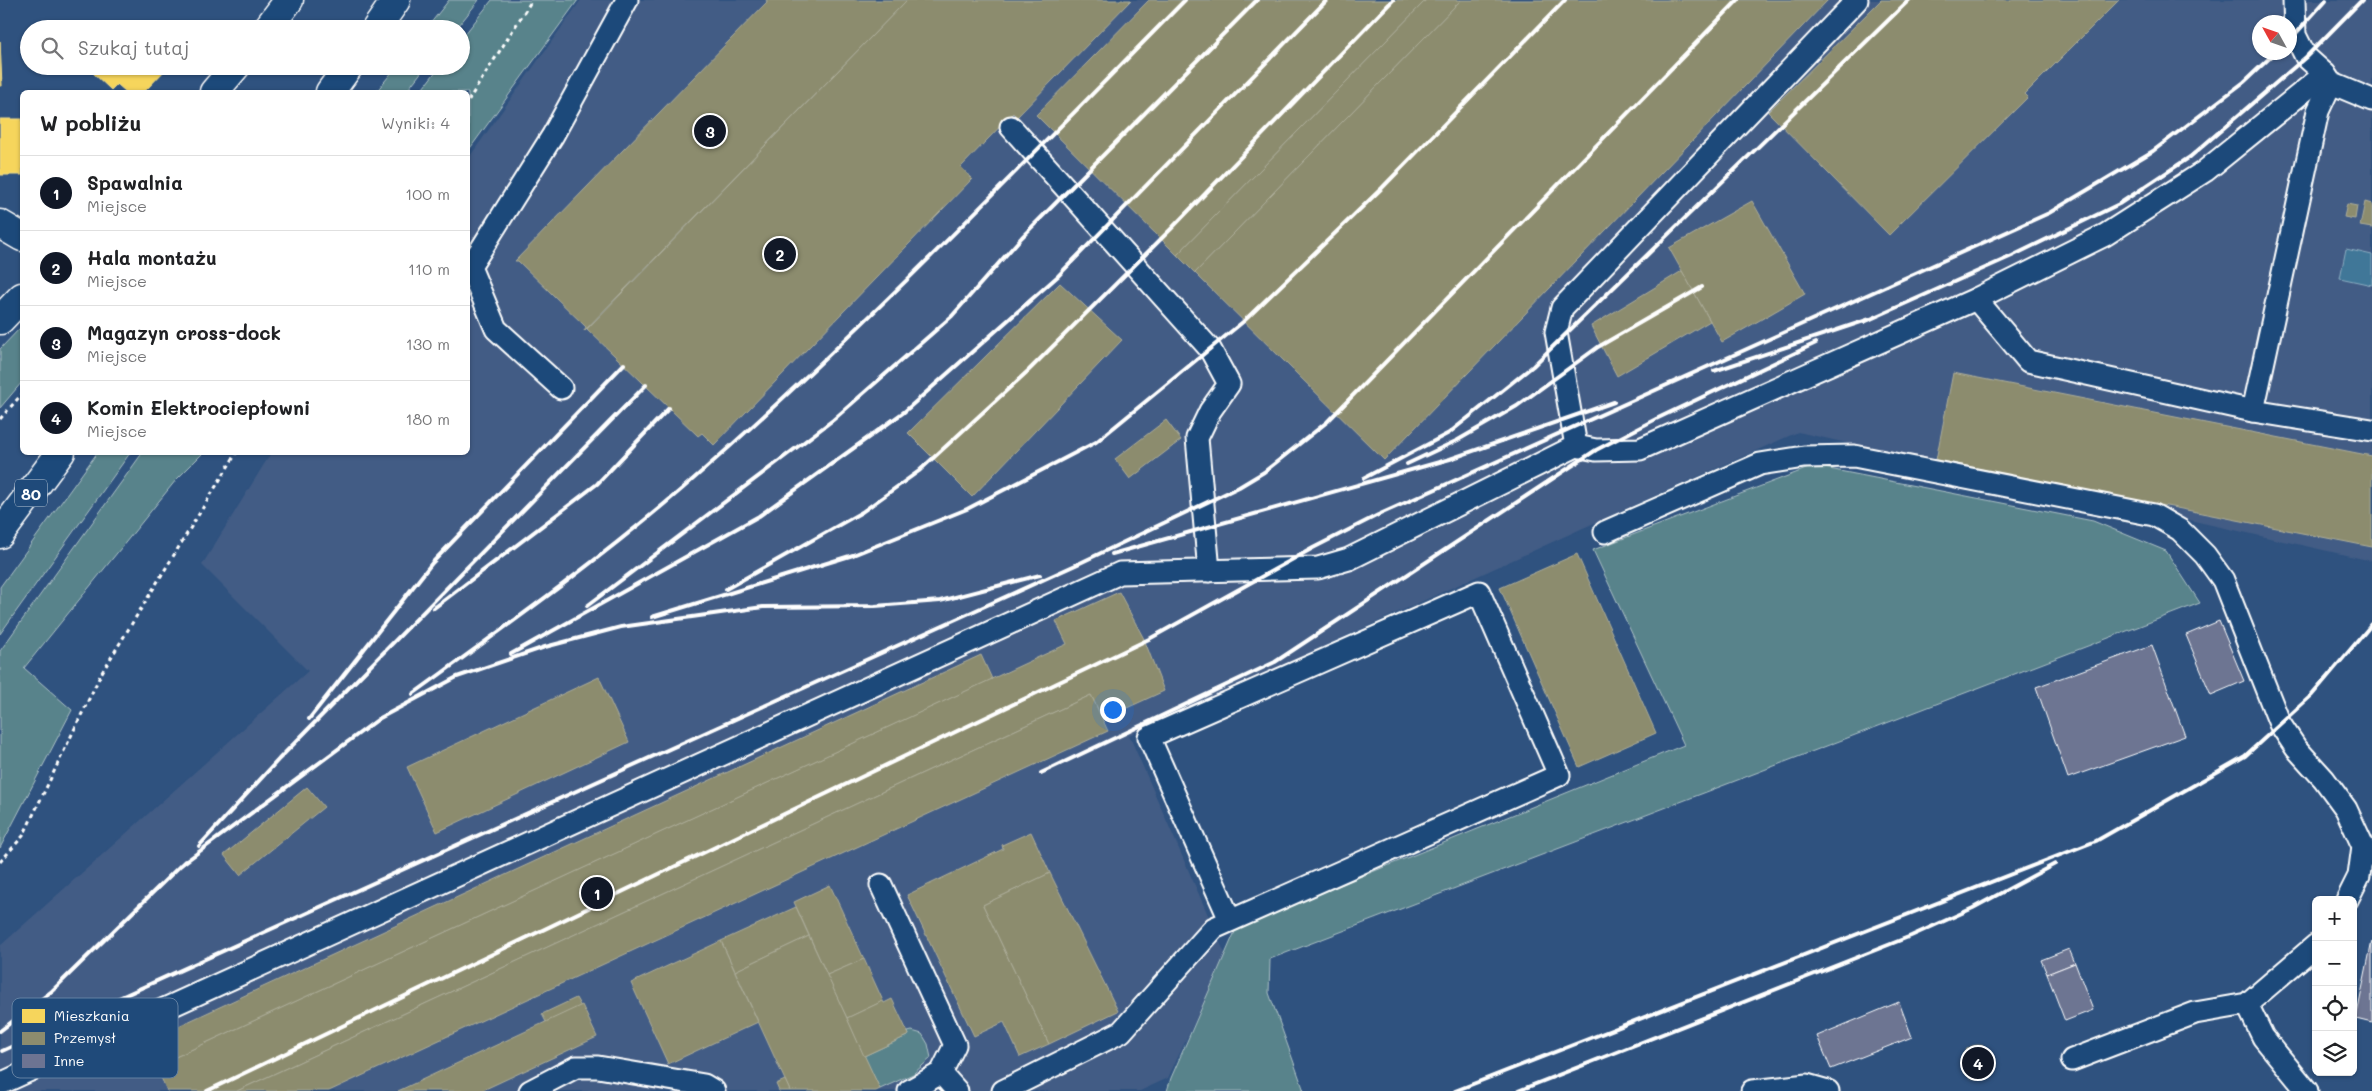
<!DOCTYPE html>
<html lang="pl">
<head>
<meta charset="utf-8">
<style>
  body { margin:0; font-family:Mali,sans-serif; background:#f6f6f6; color:#202124 }
  .controls { position:absolute; right:15px; bottom:15px; display:grid; overflow:hidden; border-radius:8px; box-shadow:0 1px 4px #0004 }
  .controls button { width:45px; height:45px; display:grid; place-items:center; padding:0; border:0; border-bottom:1px solid #e0e0e0; background:#fff; color:#202124; font:25px sans-serif }
  .compass { position:absolute; left:2252px; top:15px; width:45px; height:45px; border-radius:50%; background:#fff; box-shadow:0 1px 4px #0004; rotate:310deg }
  .you { position:absolute; left:1112px; top:709px; width:18px; height:18px; margin:-12px; border:4px solid #fff; border-radius:50%; background:#1a73e8; box-shadow:0 0 0 8px #1a73e833 }
  .badge { display:grid; place-items:center; width:32px; height:32px; border-radius:50%; background:#111827; color:#fff; font-size:16px; font-weight:700 }
  .pin { position:absolute; translate:-50% -50%; border:2px solid #fff; box-shadow:0 1px 5px #0006 }
  .list { margin:0; padding:0; list-style:none }
  h2 { display:flex; justify-content:space-between; align-items:center; height:65px; margin:0; padding:0 20px; font-size:21px }
  h2 small { font-size:16px; font-weight:400; color:#757577 }
  .list li { display:grid; grid-template-columns:32px 1fr auto; gap:15px; align-items:center; box-sizing:border-box; height:75px; padding:0 20px; border-top:1px solid #e0e0e0 }
  .list b { display:block; font-size:19px; white-space:nowrap }
  .list p { margin:0; font-size:16px; white-space:nowrap; color:#757577 }
  .list em { font-size:16px; font-style:normal; color:#757577 }
  .icon { flex:none; width:28px; height:28px; fill:none; stroke:currentColor; stroke-width:2; stroke-linecap:round; stroke-linejoin:round }
  .map { position:relative; flex:none; width:2372px; height:1091px; overflow:hidden }
  .search { position:absolute; background:#fff; box-shadow:0 1px 4px #0004; left:20px; top:20px; width:450px; height:55px; display:flex; align-items:center; gap:12px; box-sizing:border-box; padding:0 18px; border-radius:28px; color:#757577; font-size:19px }
  .panel { position:absolute; background:#fff; box-shadow:0 1px 4px #0004; left:20px; top:90px; width:450px; height:365px; border-radius:8px }
  .map>svg:first-child { display:block }
</style>
</head>
<body>
<div class="map">
<svg width="2372" height="1091" viewBox="0 0 2372 1091">
  <rect width="100%" height="100%" fill="#2f527f"/>
  <filter id="ink" filterUnits="userSpaceOnUse"><feTurbulence type="fractalNoise" baseFrequency=".02" numOctaves="2"/><feDisplacementMap in="SourceGraphic" scale="10" xChannelSelector="R" yChannelSelector="G"/><feConvolveMatrix kernelMatrix="1 2 1 2 8 2 1 2 1" color-interpolation-filters="sRGB"/></filter>
  <g filter="url(#ink)">
    <path fill="#425c85" fill-rule="evenodd" d="M581,0H2372V561L1798,432L1583,528L1129,735L1226,956L1168,1078L1140,1091H0V946L308,671L202,565L271,453L468,452V159ZM2260,22H2290V52H2260Z"/>
    <g fill="#58838b" stroke="#acc1c5">
      <path d="M449,0H479L456,29H426Z"/>
      <path d="M492,0H578L468,151V92H420L440,66H461V39Z"/>
      <path d="M397,66H426L406,92H376Z"/>
      <path d="M22,326V382L0,408V349Z"/>
      <path d="M143,452L203,453L176,480L24,668L72,710L0,848V651Z"/>
      <path d="M97,453H130L0,634V587Z"/>
      <path d="M1814,466L2093,521L2166,551L2200,603L1270,959L1269,993L1304,1091H1167L1171,1078L1237,927L1684,745L1593,550Z"/>
      <path d="M912,1031L922,1034L928,1044L931,1058L913,1074L880,1089L864,1056L909,1035L908,1032Z"/>
    </g>
    <path fill="#3f7798" stroke="#8cadc1" d="M2346,249L2372,255V285L2340,278Z"/>
    <g fill="#f6d55c" stroke="#f9e28d">
      <path d="M0,41L2,86H0Z"/>
      <path d="M94,66H169L144,92H126L117,84L111,90L90,70Z"/>
      <rect x="0" y="119" width="22" height="56"/>
    </g>
    <g fill="#8c8c6e" stroke="#aeae9a">
      <path d="M766,0H907L584,331L586,327L518,261H515L767,2Z"/>
      <path d="M907,0H1131L1017,117L1013,113L961,167L972,179L714,445L702,433L698,436L587,329Z"/>
      <path d="M1149,0H1426L1177,255L1036,115Z"/>
      <path d="M1426,0H1461L1195,273L1177,255Z"/>
      <path d="M1461,0H1828L1384,460L1195,273Z"/>
      <path d="M1881,0H2119L2025,94L2028,97L1889,235L1768,112Z"/>
      <path d="M1752,201L1805,294L1722,342L1669,248Z"/>
      <path d="M2365,202L2372,204V228L2360,226Z"/>
      <path d="M2347,204L2357,206L2355,219L2344,217Z"/>
      <path d="M1682,271L1710,321L1617,376L1591,326Z"/>
      <path d="M1060,283L1122,340L972,497L908,433Z"/>
      <path d="M1953,373L2372,456V547L1936,460Z"/>
      <path d="M1166,420L1181,440L1130,479L1115,459Z"/>
      <path d="M1577,554L1656,733L1579,767L1500,588Z"/>
      <path d="M1119,592L1144,639L1164,691L1103,719L1091,695L237,1091H167L156,1066L1067,644L1056,621Z"/>
      <path d="M981,655L992,679L156,1066L144,1042Z"/>
      <path d="M599,677L629,742L437,832L407,767Z"/>
      <path d="M1091,695L1108,731L329,1091H237Z"/>
      <path d="M307,787L324,807L240,875L224,855Z"/>
      <path d="M1031,832L1050,873L983,905L1049,1044L1020,1057L1004,1022L974,1036L907,895L1003,849L1002,845Z"/>
      <path d="M1050,873L1118,1011L1049,1044L983,905Z"/>
      <path d="M830,885L864,959L827,975L794,902Z"/>
      <path d="M796,907L809,936L735,971L721,941Z"/>
      <path d="M809,936L880,1089L876,1091H790L735,971Z"/>
      <path d="M721,941L758,1022L668,1064L631,983Z"/>
      <path d="M864,959L883,1001L847,1018L827,975Z"/>
      <path d="M576,998L581,1007L546,1022L542,1014Z"/>
      <path d="M892,999L909,1035L864,1056L847,1018L883,1001L884,1003Z"/>
      <path d="M582,1005L597,1037L481,1091H398Z"/>
      <circle cx="1978" cy="1062" r="17"/>
      <path d="M785,1080L790,1091H779L776,1084Z"/>
    </g>
    <g fill="#6d7492" stroke="#fff">
      <path d="M2219,621L2244,681L2211,695L2186,635Z"/>
      <path d="M2152,645L2185,736L2068,778L2036,687Z"/>
      <path d="M2372,941V1023L2356,1019Z"/>
      <path d="M2069,949L2075,963L2047,974L2041,960Z"/>
      <path d="M2075,963L2093,1010L2065,1021L2047,974Z"/>
      <path d="M1899,1002L1912,1037L1831,1069L1817,1036Z"/>
    </g>
    <g fill="none" stroke-linecap="round" stroke-linejoin="round">
      <g stroke="#fff" stroke-width="25">
        <g id="service">
          <path d="M2294,0L2295,35L2306,57L2325,74L2331,83L2372,100"/>
          <path d="M1011,127L1210,349L1229,384L1210,411L1197,438L1209,571"/>
          <path d="M1976,299L2028,361L2253,411L2372,430"/>
          <path d="M561,388L496,329L470,267L553,135L627,0"/>
          <path d="M2253,411L2318,111L2331,83"/>
          <path d="M1576,446L1556,332L1562,308L1857,0"/>
          <path d="M1605,532L1760,464L1804,457L1854,456L2154,515L2180,530L2205,555L2223,580L2280,724L2296,748L2324,779L2346,809L2363,846L2359,876L2347,900"/>
          <path d="M881,885L955,1045L941,1073L909,1091"/>
          <path d="M2247,1004L2263,1037L2307,1091"/>
          <path d="M2072,1060L2195,1013L2247,1004L2316,945"/>
          <path d="M941,1073L957,1091"/>
          <path d="M0,1084L1120,573L1318,568L1349,559L1576,446L1596,450L1640,449L1976,299L2105,235L2205,171L2325,74"/>
          <path d="M530,1091L576,1067H598L704,1085L714,1091"/>
          <path d="M1003,1091L1121,1032L1214,928L1559,775L1479,592L1149,737L1230,920"/>
          <path d="M1752,1091L1807,1085L1828,1091"/>
        </g>
      </g>
      <g stroke="#fff" stroke-width="31">
        <path id="minor" d="M0,224L22,237"/>
      </g>
      <g stroke="#fff" stroke-width="31">
        <g id="tertiary">
          <path d="M267,29L289,0"/>
          <path d="M214,92L236,66"/>
          <path d="M0,320L22,297"/>
        </g>
      </g>
      <g stroke="#fff" stroke-width="31">
        <g id="primary">
          <path d="M376,29L396,0"/>
          <path d="M330,92L349,66"/>
          <path d="M0,534L61,452"/>
        </g>
      </g>
      <g stroke="#fff" stroke-width="3" stroke-dasharray="4 4" stroke-linecap="butt">
        <path d="M268,72L273,66"/>
        <path d="M468,101L532,0"/>
        <path d="M0,419L22,394"/>
        <path d="M0,862L23,836L101,674L237,452"/>
      </g>
      <use href="#service" stroke="#1f4a7a" stroke-width="21"/>
      <use href="#minor" stroke="#1f4a7a" stroke-width="28"/>
      <use href="#tertiary" stroke="#1f4a7a" stroke-width="28"/>
      <use href="#primary" stroke="#1f4a7a" stroke-width="28"/>
      <g stroke="#fff" stroke-width="4">
        <path d="M2290,40L2326,0"/>
        <path d="M1864,322L2012,256L2119,204L2190,157L2306,57L2362,0"/>
        <path d="M1714,371L1870,319"/>
        <path d="M1407,464L1458,440L1517,406L1598,347L1702,287"/>
        <path d="M1364,478L1449,433L1533,366L1909,0"/>
        <path d="M1112,554L1450,459L1614,402"/>
        <path d="M726,589L862,512L919,471L1029,370L1171,229L1393,0"/>
        <path d="M587,606L833,420L952,316L1022,237L1257,0"/>
        <path d="M434,608L597,484L669,408"/>
        <path d="M652,617L853,555L967,509L1096,442L1244,321L1382,188L1565,0"/>
        <path d="M511,654L759,516L904,412L1058,276L1327,0"/>
        <path d="M413,694C504,628 597,562 683,488C859,335 1021,166 1185,0"/>
        <path d="M309,719L432,563L624,364"/>
        <path d="M1041,773L1275,662L1596,450L1656,419L1816,343"/>
        <path d="M199,846L279,759L646,385"/>
        <path d="M181,865L380,718L457,677L545,647L621,627L763,607L875,606L940,601L1040,575"/>
        <path d="M0,1031L52,991L185,861"/>
        <path d="M2,1051L1080,563L1239,487L1264,472L1327,422L1738,0"/>
        <path d="M207,1091L1151,638L1313,548L1378,515L2049,213L2153,151L2244,82L2276,52"/>
        <path d="M1455,1091L2096,841L2245,756L2312,695L2372,624"/>
        <path d="M1518,1091L1911,936L1973,908L2055,864"/>
      </g>
    </g>
  </g>
  <g text-anchor="middle" dominant-baseline="central" stroke-width="5" stroke-linejoin="round" paint-order="stroke">
    <rect fill="#1f4a7a" stroke="#bcc9d7" stroke-width="1" x="15" y="479.5" width="32" height="27" rx="4"/>
    <g font-size="16" font-weight="bold" fill="#fff">
      <text x="31" y="493">80</text>
    </g>
  </g>
  <rect x="12" y="998" width="166" height="80" rx="8" fill="#1f4a7a" stroke="#6280a2" stroke-width="1"/>
  <rect x="22" y="1009" width="23" height="14" fill="#f6d55c"/>
  <rect x="22" y="1032" width="23" height="13" fill="#8c8c6e"/>
  <rect x="22" y="1054" width="23" height="14" fill="#6d7492"/>
  <g font-size="14" fill="#fff">
    <text x="54" y="1021">Mieszkania</text>
    <text x="54" y="1043">Przemysł</text>
    <text x="54" y="1066">Inne</text>
  </g>
</svg>
<div class="controls">
<button>+</button>
<button>−</button>
<button><svg class="icon" aria-label="locate" viewBox="0 0 24 24"><circle cx="12" cy="12" r="6"/><path d="M12 2v4M12 18v4M2 12h4M18 12h4"/></svg></button>
<button><svg class="icon" aria-label="layers" viewBox="0 0 24 24"><path d="M12 4l9 5-9 5-9-5zM3 14l9 5 9-5"/></svg></button>
</div>
<svg class="compass" viewBox="-18 -18 36 36"><path d="M0-13l5 13h-10z" fill="#e53935"/><path d="M0 13l5-13h-10z" fill="#757577"/></svg>
<div class="you"></div>
<div class="pin badge" style="left:597px;top:893px">1</div>
<div class="pin badge" style="left:780px;top:254px">2</div>
<div class="pin badge" style="left:710px;top:131px">3</div>
<div class="pin badge" style="left:1978px;top:1063px">4</div>
<div class="search"><svg class="icon" aria-label="search" viewBox="0 0 24 24"><circle cx="10" cy="10" r="6"/><path d="M15 15l6 6"/></svg>Szukaj tutaj</div>
<section class="panel">
<h2>W pobliżu<small>Wyniki: 4</small></h2>
<ul class="list">
<li><span class="badge">1</span><div><b>Spawalnia</b><p>Miejsce</p></div><em>100 m</em></li>
<li><span class="badge">2</span><div><b>Hala montażu</b><p>Miejsce</p></div><em>110 m</em></li>
<li><span class="badge">3</span><div><b>Magazyn cross-dock</b><p>Miejsce</p></div><em>130 m</em></li>
<li><span class="badge">4</span><div><b>Komin Elektrociepłowni</b><p>Miejsce</p></div><em>180 m</em></li>
</ul>
</section>
</div>
</body>
</html>
